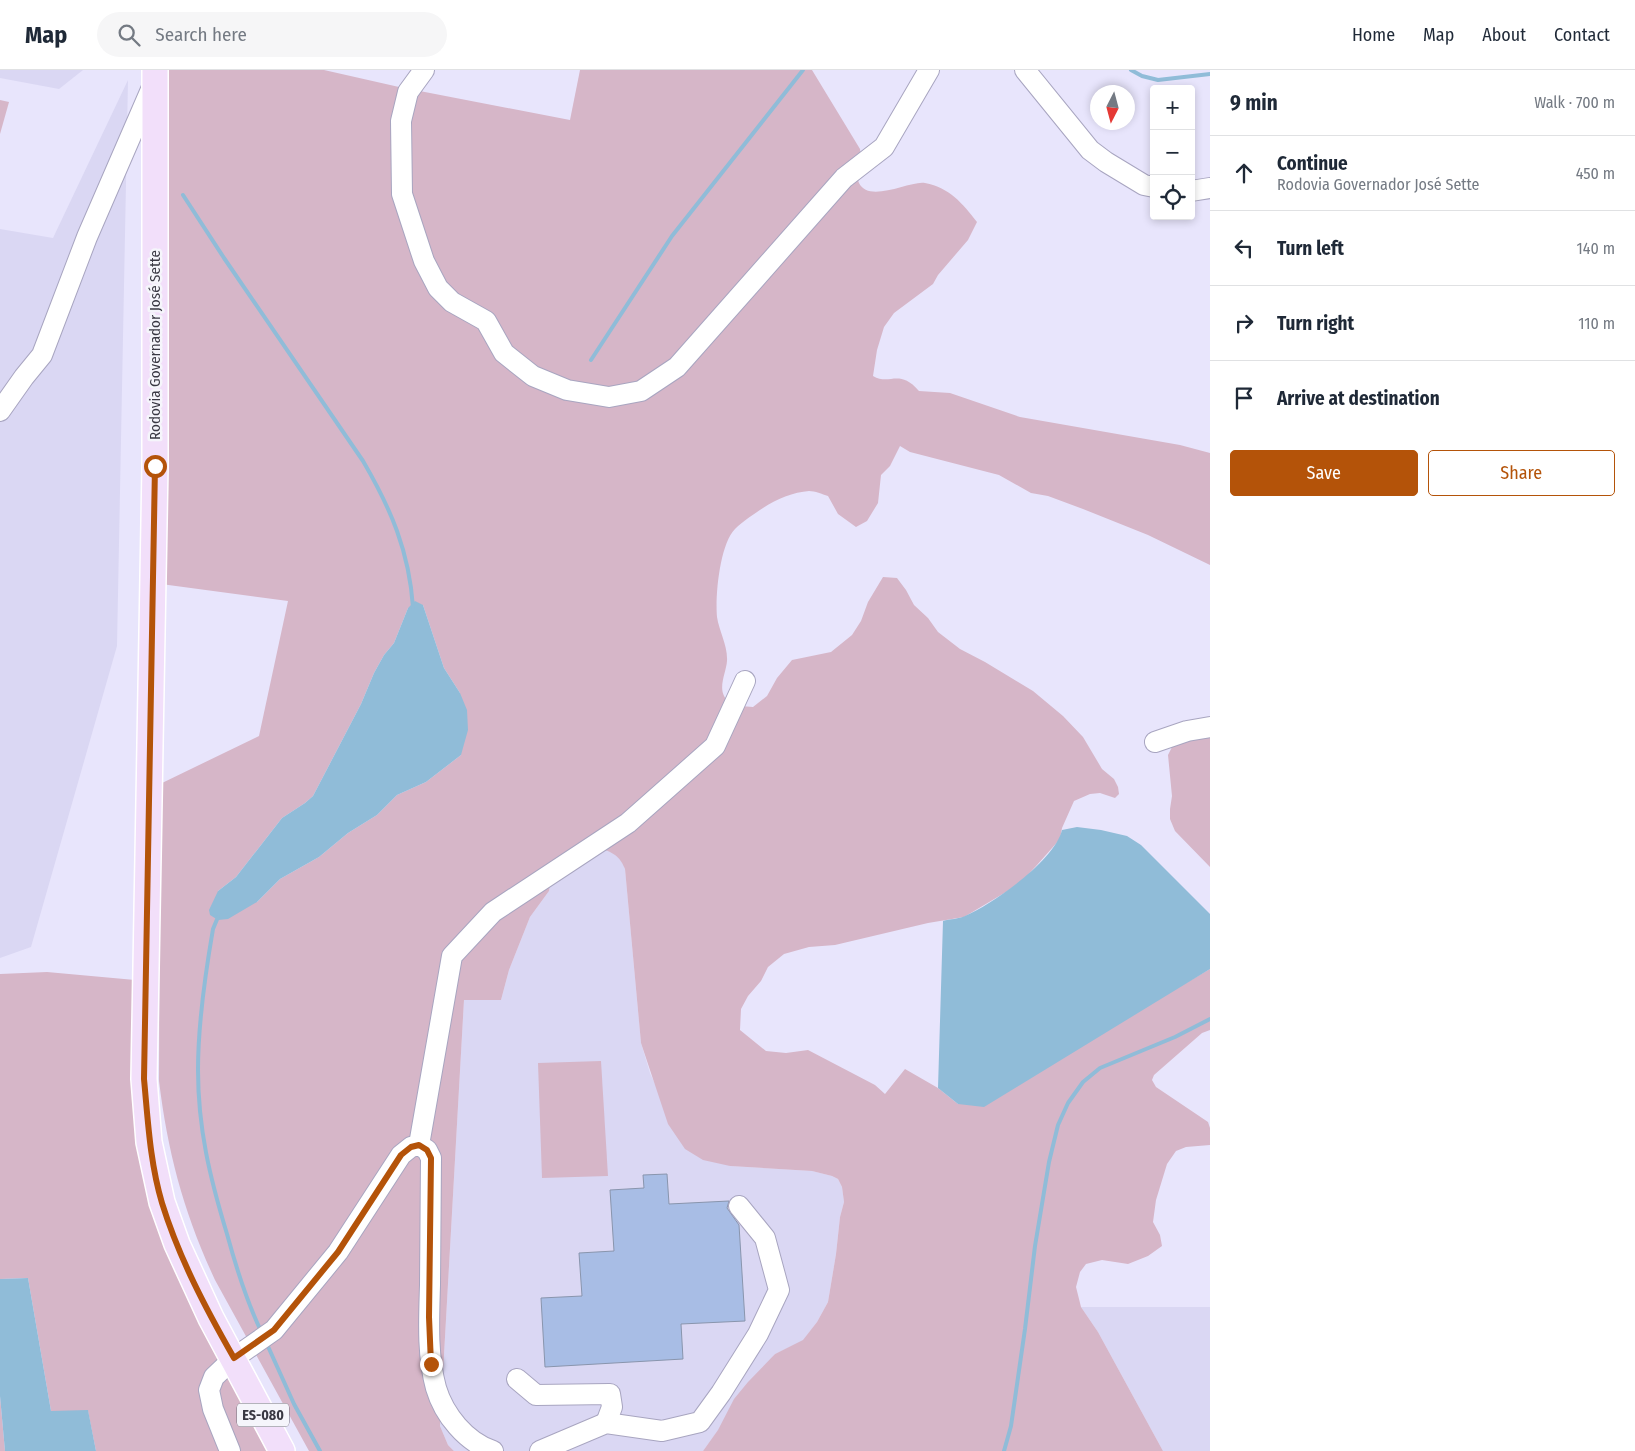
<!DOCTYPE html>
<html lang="en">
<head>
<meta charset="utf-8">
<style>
  body { margin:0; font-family:"Fira Sans Condensed",sans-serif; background:#f6f6f7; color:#1f2937 }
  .controls { position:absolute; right:15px; top:15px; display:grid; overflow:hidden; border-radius:5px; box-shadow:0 2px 8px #0003 }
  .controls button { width:45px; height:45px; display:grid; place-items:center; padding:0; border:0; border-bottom:1px solid #e0e1e3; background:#fff; color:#1f2937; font:25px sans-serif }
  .compass { position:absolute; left:1090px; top:15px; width:45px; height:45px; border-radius:50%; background:#fff; box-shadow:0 2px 8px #0003; rotate:186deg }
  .stop { position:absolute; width:15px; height:15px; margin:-11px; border:4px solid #b45309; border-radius:50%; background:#fff }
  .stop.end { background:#b45309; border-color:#fff; box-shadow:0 1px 5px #0008 }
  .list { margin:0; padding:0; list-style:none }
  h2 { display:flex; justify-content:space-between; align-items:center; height:65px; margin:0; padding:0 20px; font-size:21px }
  h2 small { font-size:16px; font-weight:400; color:#747a83 }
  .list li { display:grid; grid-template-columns:32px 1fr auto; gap:15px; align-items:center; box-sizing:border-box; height:75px; padding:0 20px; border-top:1px solid #e0e1e3 }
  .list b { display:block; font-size:19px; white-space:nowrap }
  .list p { margin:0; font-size:16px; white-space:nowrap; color:#747a83 }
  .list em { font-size:16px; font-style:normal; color:#747a83 }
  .actions { display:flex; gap:10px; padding:15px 20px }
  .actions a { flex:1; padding:11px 0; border:1px solid #b45309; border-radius:5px; text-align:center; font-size:18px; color:#b45309 }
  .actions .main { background:#b45309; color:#fff }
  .icon { flex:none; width:28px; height:28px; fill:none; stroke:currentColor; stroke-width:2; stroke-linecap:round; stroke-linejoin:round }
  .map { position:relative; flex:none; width:1210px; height:1381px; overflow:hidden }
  header { display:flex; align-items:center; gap:30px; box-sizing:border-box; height:70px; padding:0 25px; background:#fff; border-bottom:1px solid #e0e1e3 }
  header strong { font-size:24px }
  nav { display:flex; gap:28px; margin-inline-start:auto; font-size:18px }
  .search { width:350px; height:45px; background:#f6f6f7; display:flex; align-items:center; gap:12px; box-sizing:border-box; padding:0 18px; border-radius:28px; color:#747a83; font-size:19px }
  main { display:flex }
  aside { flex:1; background:#fff }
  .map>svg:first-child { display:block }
</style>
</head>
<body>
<header>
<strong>Map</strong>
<div class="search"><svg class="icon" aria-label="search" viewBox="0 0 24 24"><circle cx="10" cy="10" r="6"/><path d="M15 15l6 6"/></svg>Search here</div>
<nav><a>Home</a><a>Map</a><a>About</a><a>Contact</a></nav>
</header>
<main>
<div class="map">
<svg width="1210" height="1381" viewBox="0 0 1210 1381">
  <rect width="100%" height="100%" fill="#e8e5fc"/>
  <g fill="#dad7f3">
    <path d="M0,0H83L59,19L0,8Z"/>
    <path d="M128,10L117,576L31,877L0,888V159L53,168Z"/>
    <path d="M591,778L607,779L622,789L625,799L641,973L650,1003L659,1023L730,1096L812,1101L832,1106L838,1109L842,1117L844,1132L840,1147L836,1184L828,1232L817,1252L803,1271L775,1284L703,1381H454L448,1375L440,1356L464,930H501L509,900L530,847L549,821L551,810Z"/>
    <path d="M1081,1237H1210V1381H1163L1098,1262Z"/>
  </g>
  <g fill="#d6b6c8" fill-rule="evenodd">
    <path d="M162,0H324L399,17L570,50L580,0H812L860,79C862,90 855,104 859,113C869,134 911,110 925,113C950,118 962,133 977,152L968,170L938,205L933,214L894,243L884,257L877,280L873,306C890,316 899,298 919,321L950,323L1020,347L1180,375L1210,383V495L1148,465L1083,439L1048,426L1031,423L999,405L910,382L900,376L890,396L881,405L878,433L867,451L856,457L838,444L828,426C822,424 815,421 809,421C794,422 776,429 763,438C754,444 743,451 735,459C720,474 715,525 717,547C719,561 728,576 727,591C726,604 716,620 728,631C734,637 745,636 753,637L767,626L777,608L792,590L831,582L852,565L861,551L868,532L883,507L897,508L906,520L914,535L928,548L938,562L960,579L985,592L1033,621L1063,646L1083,667L1102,699L1114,709L1118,717L1119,724L1115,728L1100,723L1090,724L1074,731L1062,758L1060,769L1037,795L1023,810L1006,822L964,847L928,853L835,875L809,877L784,884L768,897L761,911L748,926L741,939L740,960L766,981L786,983L808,980L875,1015L885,1024L905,999L938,1018L958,1034L1167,924L1210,899V960L1202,963L1154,1005L1152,1010L1156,1017L1208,1052L1210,1058V1075L1186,1077L1176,1081L1167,1094L1156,1130L1153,1152L1160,1165L1162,1176L1148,1186L1128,1194L1102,1190L1086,1194L1080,1202L1076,1217L1081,1237L1098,1262L1163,1381H703L718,1360L734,1329L748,1312L775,1284L803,1270L817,1252L828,1232L836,1184L840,1147L844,1132L842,1117L838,1109L832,1106L812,1101L730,1096L703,1090L685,1079L668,1054L641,973L625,799C619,783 607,779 591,778L551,810L549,821L530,847L509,900L501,930H464L440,1356L448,1375L454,1381H309L215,1210C184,1143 168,1084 159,1011L160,714L259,666L288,531L161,514ZM423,535L444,598L460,623L461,685L426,712L397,725L377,745L348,763L319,787L280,809L257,832L218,821L236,807L282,748L305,733L313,726L361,634L374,603L384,585L394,573L408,538Z"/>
    <path d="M0,30L9,32L0,64Z"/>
    <path d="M1210,663V797L1175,761L1170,749V739L1172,726L1168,685L1173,675Z"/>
    <path d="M47,902L135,910L144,1082L276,1381H96L88,1341H51L28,1208L0,1209V904Z"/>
    <path d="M601,991L608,1106L542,1108L538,993Z"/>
    <path d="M0,1326L5,1381H0Z"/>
  </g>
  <g fill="#90bcd8">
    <path d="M415,531L423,535L444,598L460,623L467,640L468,660L461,685L426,712L397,725L377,745L348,763L319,787L280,809L257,832L228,849L218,850L210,845L209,840L218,821L236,807L282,748L305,733L313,726L361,634L374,603L384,585L394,573L408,538Z"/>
    <path d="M1077,757L1101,760L1127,766L1141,775L1210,844V899L984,1037L958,1034L938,1018L943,851C950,849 959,849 965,846C993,834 1055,790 1062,760Z"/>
    <path d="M28,1208L51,1341L88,1340L96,1381H5L0,1326V1209Z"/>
  </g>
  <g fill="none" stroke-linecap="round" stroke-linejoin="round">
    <g stroke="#90bcd8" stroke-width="4">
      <path d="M1131,0L1142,6L1158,10L1210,4"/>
      <path d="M183,125L224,188L363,391C391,439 409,481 413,537"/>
      <path d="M591,290L672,166L803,0"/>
      <path d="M218,847L213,859C205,905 198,953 198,1000C198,1059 210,1108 227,1164C236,1197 246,1230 261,1261"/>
      <path d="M266,1272L294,1334L320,1381"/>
      <path d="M1004,1381L1011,1356L1025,1259L1035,1176L1049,1092L1058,1055L1068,1033L1083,1012L1100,998L1175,967L1210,949"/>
    </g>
  </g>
  <path fill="#a8bde5" stroke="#8995ad" d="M667,1104L669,1134L729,1131L727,1138L739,1155L745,1251L681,1254L683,1289L545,1297L541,1228L582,1226L579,1183L614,1181L610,1120L644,1118L643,1105Z"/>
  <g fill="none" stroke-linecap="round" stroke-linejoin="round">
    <g stroke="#a8a5c0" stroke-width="22">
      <g id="minor">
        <path d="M424,0L408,22L401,51L402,124L424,191L438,218L452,232L486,251L504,283L533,306L567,320L609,327L641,321L677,297L844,108L884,77L929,0"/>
        <path d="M1025,0L1090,80L1106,92L1144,115L1154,117"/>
        <path d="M1191,121L1210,118"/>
        <path d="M0,341L24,307L42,285L87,167L153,15"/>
        <path d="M1155,672L1187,661L1210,657"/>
        <path d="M419,1075L452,886L493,842L628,753L715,676L745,611"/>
        <path d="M517,1309L536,1325L610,1324L612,1337L606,1353"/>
        <path d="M230,1381L213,1339L209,1320L214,1307L234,1288L274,1260L338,1182L401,1085L411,1077L419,1075L427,1080L431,1088C431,1131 430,1173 430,1215C429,1249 427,1285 436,1318C444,1345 466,1372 493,1381"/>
        <path d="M540,1381L606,1353L662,1361L700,1352L721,1323L758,1264L779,1220L765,1168L739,1136"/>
      </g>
    </g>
    <g stroke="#fff" stroke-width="28">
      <path id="major" d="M155,0V396L144,1009L149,1072L162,1132L177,1174L211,1248L282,1381"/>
    </g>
    <use href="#minor" stroke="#fff" stroke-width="20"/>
    <use href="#major" stroke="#f2dffa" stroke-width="25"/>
  </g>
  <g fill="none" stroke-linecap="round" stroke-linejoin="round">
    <path stroke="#b45309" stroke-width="6" d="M155,396L144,1009C148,1051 150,1093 162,1133C179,1188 206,1239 234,1288L274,1260L338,1182L401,1085L411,1077L419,1075L427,1080L431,1088L429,1247L431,1294"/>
  </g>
  <g text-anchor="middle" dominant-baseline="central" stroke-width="5" stroke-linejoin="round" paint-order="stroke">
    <rect fill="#f5f5fb" stroke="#71717a" stroke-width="1" x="237" y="1333.5" width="52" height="23" rx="4"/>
    <g font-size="14" font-weight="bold" fill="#393843">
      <text x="263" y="1345">ES-080</text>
    </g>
    <g font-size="15" fill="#393843" stroke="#f5f5fb">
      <text transform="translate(155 275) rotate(-90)">Rodovia Governador José Sette</text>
    </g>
  </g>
</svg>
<div class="controls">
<button>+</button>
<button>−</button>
<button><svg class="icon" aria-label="locate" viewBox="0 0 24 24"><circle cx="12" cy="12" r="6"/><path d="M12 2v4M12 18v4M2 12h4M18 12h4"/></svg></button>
</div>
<svg class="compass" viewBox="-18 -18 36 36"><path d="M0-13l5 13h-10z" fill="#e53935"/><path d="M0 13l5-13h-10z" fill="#747a83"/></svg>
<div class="stop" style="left:155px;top:396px"></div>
<div class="stop end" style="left:431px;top:1294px"></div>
</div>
<aside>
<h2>9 min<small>Walk · 700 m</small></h2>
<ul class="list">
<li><svg class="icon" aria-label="ahead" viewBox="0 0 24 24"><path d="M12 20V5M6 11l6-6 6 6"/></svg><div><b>Continue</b><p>Rodovia Governador José Sette</p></div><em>450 m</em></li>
<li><svg class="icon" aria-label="left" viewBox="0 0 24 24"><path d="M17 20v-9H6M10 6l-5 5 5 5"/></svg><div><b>Turn left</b></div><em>140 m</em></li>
<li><svg class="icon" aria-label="right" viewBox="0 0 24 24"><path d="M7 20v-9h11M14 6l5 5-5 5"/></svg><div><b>Turn right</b></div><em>110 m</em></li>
<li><svg class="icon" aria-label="arrive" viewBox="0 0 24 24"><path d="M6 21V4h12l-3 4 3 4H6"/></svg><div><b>Arrive at destination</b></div></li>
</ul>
<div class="actions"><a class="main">Save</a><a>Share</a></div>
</aside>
</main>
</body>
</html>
